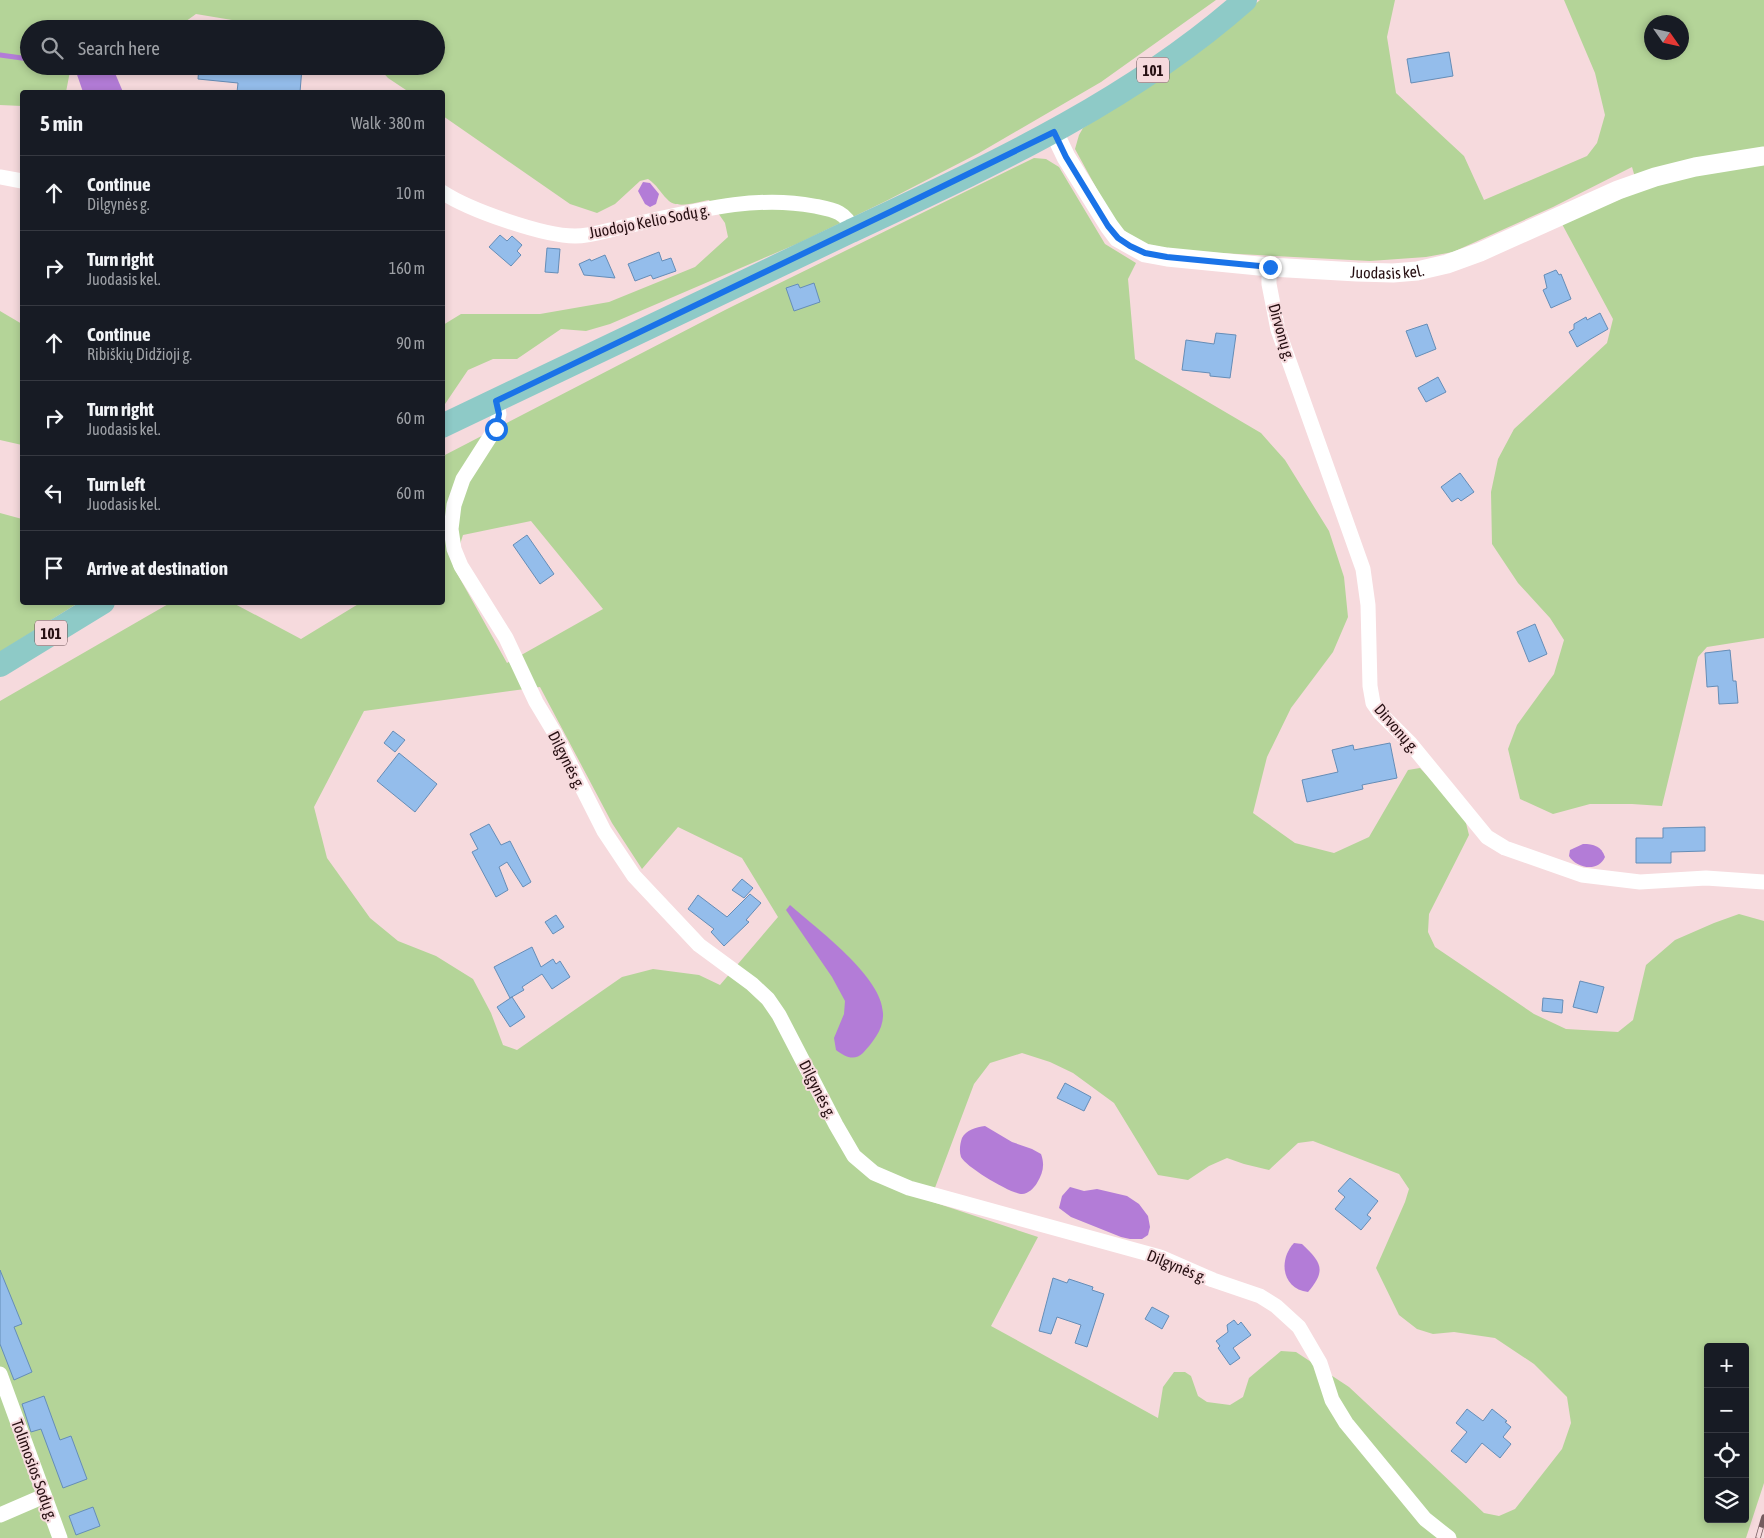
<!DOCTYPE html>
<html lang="en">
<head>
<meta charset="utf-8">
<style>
  body { margin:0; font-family:"Asap Condensed",sans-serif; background:#20242c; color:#f1f3f6 }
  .controls { position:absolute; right:15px; bottom:15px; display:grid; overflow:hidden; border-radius:5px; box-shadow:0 2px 8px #0003 }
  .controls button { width:45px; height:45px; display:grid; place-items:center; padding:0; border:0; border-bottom:1px solid #363941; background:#171b24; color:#f1f3f6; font:25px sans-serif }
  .compass { position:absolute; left:1644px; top:15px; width:45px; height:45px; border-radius:50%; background:#171b24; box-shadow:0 2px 8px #0003; rotate:124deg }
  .stop { position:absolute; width:15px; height:15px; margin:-11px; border:4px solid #1a73e8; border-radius:50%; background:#fff }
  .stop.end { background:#1a73e8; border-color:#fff; box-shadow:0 1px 5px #0008 }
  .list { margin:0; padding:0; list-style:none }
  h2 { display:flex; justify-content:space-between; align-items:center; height:65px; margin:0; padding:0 20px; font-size:21px }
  h2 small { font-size:16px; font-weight:400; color:#9ea1a6 }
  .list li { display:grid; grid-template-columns:32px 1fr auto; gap:15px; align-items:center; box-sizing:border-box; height:75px; padding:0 20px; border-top:1px solid #363941 }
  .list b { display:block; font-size:19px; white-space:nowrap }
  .list p { margin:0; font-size:16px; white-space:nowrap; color:#9ea1a6 }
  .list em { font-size:16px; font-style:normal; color:#9ea1a6 }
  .icon { flex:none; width:28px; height:28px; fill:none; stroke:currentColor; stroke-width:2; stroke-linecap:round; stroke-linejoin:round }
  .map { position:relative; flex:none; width:1764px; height:1538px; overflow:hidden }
  .search { position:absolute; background:#171b24; box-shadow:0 2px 8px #0003; left:20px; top:20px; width:425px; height:55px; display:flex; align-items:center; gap:12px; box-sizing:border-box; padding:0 18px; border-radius:28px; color:#9ea1a6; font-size:19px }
  .panel { position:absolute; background:#171b24; box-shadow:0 2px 8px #0003; left:20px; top:90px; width:425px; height:515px; border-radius:5px }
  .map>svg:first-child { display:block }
</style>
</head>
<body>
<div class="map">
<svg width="1764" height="1538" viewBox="0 0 1764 1538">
  <rect width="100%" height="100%" fill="#f6dadd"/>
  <g fill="#b4d498" fill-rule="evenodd">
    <path d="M0,0H1216L1101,82L979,153L886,201L799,243L610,324L586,331L561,329L517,359H493L468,370L443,407V325L461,314H540L609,302L695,267L728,237L725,223L709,200C697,202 676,210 667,199C660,192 657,185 648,179L640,181L615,204L597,213L570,204L443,116L442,92H409L388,78L377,66H436V29H287L196,14L175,29H29V66H71L66,92H22V106L0,105Z"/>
    <path d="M1260,0H1395L1387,37L1396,93L1464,156L1484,200L1587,156L1597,143L1605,115L1595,73L1564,0H1764V638L1707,647L1698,657L1662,806L1632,804H1590L1553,814L1520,799L1508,749L1517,725L1554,674L1564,640L1550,618L1518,583L1492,544L1491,492L1498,459L1514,429L1607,343L1613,319L1562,224L1639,191L1632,167L1553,207L1453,252L1426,257L1370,261L1181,251L1146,244L1134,238L1121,228L1111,215L1075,149L1079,135L1083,128L1151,85L1209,44ZM1652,22H1682V52H1652Z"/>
    <path d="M1034,158L1046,159L1059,167L1105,244L1136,263L1128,279L1135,359L1261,433L1285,460L1329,531L1344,577L1348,617L1333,652L1291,708L1267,757L1253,813L1295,843L1334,853L1369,837L1408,770L1420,768L1464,815L1469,835L1429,914L1428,932L1435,947L1534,1014L1566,1029L1618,1032L1633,1020L1646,965L1675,940L1714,923L1739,914L1764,921V1483L1746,1538H0V701L170,603H233L301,639L360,603L442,602L443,456L727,309ZM531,521L603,609L507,663L453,566L463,535ZM540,687L612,823L642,869L678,827L742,858L778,917L720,985L699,975L653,969L622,977L517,1050L503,1045L491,1013L473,979L436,956L398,941L370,918L327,858L314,807L364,711ZM1022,1053L1050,1062L1073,1073L1114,1103L1158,1175L1188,1180L1209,1166L1227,1158L1244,1164L1269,1170L1298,1143L1313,1141L1399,1174L1409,1189L1405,1202L1376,1268L1399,1315L1417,1329L1433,1334L1454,1332L1495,1338L1534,1364L1567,1397L1571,1423L1562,1449L1515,1509L1499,1516L1484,1513L1349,1387L1296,1352L1281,1351L1249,1378L1243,1397L1230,1405L1207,1402L1198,1396L1191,1376L1185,1372H1174L1163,1387L1158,1418L991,1326L1038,1237L930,1201L974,1084L990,1063ZM1708,1347H1745V1519H1708Z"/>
    <path d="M0,311L22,324V445L0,440Z"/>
    <path d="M0,513L22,519V602L78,603L0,652Z"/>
  </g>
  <g fill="#b37cd7">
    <path d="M112,66L123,92H83L74,66Z"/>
    <path d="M643,182L650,183L659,194L656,204L650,207L645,204L638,191Z"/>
    <path d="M1583,844C1594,844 1601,846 1605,857C1598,873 1576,868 1569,856L1570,850Z"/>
    <path d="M790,905C817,929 882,976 883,1013C884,1029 873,1042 863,1053C854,1062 844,1056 836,1050L834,1038L844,1014L845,1001L832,977L786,910Z"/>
    <path d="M985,1126L1012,1142L1032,1149L1041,1154C1045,1165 1043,1173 1037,1183C1034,1188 1028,1194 1022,1194C1011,1194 966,1167 961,1157C959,1151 960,1144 962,1138C966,1130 976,1127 985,1126Z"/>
    <path d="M1070,1187L1084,1191L1097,1189L1127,1196L1139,1204L1148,1216L1150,1227L1148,1235L1142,1239H1130L1121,1237L1071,1217L1059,1208L1062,1196Z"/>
    <path d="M1294,1243L1302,1244C1321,1262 1327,1270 1308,1292C1282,1289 1278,1260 1294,1243Z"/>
  </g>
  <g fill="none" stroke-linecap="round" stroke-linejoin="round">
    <g stroke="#b37cd7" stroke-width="5">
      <path d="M0,55L29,59"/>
      <path d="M70,66L74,67"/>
    </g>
  </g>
  <g fill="#94bdeb" stroke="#658db7">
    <path d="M1449,52L1453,76L1411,83L1407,59Z"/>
    <path d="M199,66H277L302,68L300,92H237L238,83L198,79Z"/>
    <path d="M500,235L507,241L512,236L522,245L517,251L521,255L511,266L489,247Z"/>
    <path d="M547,248L560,249L558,273L545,272Z"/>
    <path d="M659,252L662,261L671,258L676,271L653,279L651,275L635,281L628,264Z"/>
    <path d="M605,255L615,278L584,275L579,264L590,259L591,261Z"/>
    <path d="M1556,270L1559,275L1561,274L1571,299L1551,308L1543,290L1547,288L1544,275Z"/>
    <path d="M814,283L820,302L794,311L786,288L798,284L800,288Z"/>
    <path d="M1600,313L1608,329L1577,347L1569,332L1574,329V324L1586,317L1587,320Z"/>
    <path d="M1427,324L1436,349L1416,357L1406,331Z"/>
    <path d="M1216,333L1236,335L1230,378L1210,376V373L1182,370L1186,340L1214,344Z"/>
    <path d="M1438,377L1446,392L1426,402L1418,388Z"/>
    <path d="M1460,473L1474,492L1461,501L1458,498L1452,502L1441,487Z"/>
    <path d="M527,535L554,574L540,584L513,545Z"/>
    <path d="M1535,624L1547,654L1529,662L1517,632Z"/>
    <path d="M1730,650L1733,681H1736L1738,703L1719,704L1718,686L1707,687L1705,653Z"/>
    <path d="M393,731L405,740L395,752L384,743Z"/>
    <path d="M1390,743L1397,778L1362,785L1363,789L1307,802L1302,780L1338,772L1332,750L1353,745L1354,750Z"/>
    <path d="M399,753L437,784L415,812L377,781Z"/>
    <path d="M489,824L501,845L510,841L531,882L523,887L507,862L499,867L508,890L496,897L472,852L478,849L470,834Z"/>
    <path d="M1705,827V851L1671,852V863H1636V838H1663V828Z"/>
    <path d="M742,879L753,888L744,898L732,890Z"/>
    <path d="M750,894L761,903L746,920L749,922L724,946L711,932L714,929L688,909L698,895L727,917Z"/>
    <path d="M556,915L564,927L553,934L545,922Z"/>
    <path d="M532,947L541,967L553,959L556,964L560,961L570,977L552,989L542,974L522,987L524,990L510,998L494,967Z"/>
    <path d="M1580,981L1604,987L1597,1013L1573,1007Z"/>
    <path d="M512,997L525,1017L510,1027L497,1007Z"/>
    <path d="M1543,998L1563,1000L1562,1013L1542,1011Z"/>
    <path d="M1065,1083L1091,1097L1084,1111L1057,1098Z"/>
    <path d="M1350,1178L1378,1201L1367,1215L1371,1218L1361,1230L1335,1209L1345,1197L1338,1191Z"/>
    <path d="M0,1270L22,1324L14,1327L32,1372L14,1380L0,1344Z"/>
    <path d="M1053,1278L1067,1283L1069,1279L1093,1287L1092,1290L1104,1294L1087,1347L1075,1343L1081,1325L1057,1317L1051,1334L1039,1331Z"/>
    <path d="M1152,1307L1169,1316L1162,1329L1145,1319Z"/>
    <path d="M1234,1320L1238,1325L1241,1322L1251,1335L1233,1348L1240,1358L1230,1365L1218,1348L1220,1346L1216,1341L1228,1332L1227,1325Z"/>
    <path d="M44,1396L60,1440L71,1436L87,1479L63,1488L41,1429L31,1432L22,1404Z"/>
    <path d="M1467,1409L1483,1421L1492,1409L1507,1421L1505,1422L1511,1427L1503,1437L1511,1444L1500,1458L1482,1443L1466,1463L1451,1451L1467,1432L1456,1423Z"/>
    <path d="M93,1507L100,1526L76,1535L69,1516Z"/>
  </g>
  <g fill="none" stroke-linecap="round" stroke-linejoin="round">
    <g stroke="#fff" stroke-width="15">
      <path d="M0,177L22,181"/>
      <path d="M442,192C469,210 543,236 575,236C592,236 611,229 627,226C688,213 752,194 814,206C834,210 845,211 853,230"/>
      <path d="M1269,267V284L1278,330L1363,569L1368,605L1370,686L1373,703L1380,713L1410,743L1487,837L1505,848L1582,875L1640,882L1706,878L1764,882"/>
      <path d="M496,401L499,414L495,429L463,479L454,505L451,529L454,549L461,566L506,638L536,702L554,732L604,831L634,876L699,945L752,984L768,999L779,1015L836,1125L854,1156L874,1173L909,1188L1160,1257L1213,1280L1260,1296L1276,1306L1299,1327L1320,1363L1332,1400L1346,1423L1425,1519L1449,1538"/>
      <path d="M0,1374L60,1538"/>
      <path d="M0,1515L44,1496"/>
    </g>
    <path stroke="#fff" stroke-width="19" id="s1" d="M1054,132L1066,157L1109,226L1118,238L1145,253L1167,257L1269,267L1357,272L1393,273L1417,271L1447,264L1480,252L1618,190L1655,177L1695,167L1764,156"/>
    <g stroke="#8ecac7" stroke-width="24">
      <path d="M442,426C579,361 715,296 851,231C989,166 1130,102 1245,0"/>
      <path d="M0,665L103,602"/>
    </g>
    <g stroke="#745b5e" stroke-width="5.5">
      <path id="rail" d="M1758,1538L1764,1517"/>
    </g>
    <use href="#rail" stroke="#f6dadd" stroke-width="4" stroke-dasharray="11" stroke-linecap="butt"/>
  </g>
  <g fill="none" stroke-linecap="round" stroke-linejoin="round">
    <path stroke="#1a73e8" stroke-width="6" d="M496,429L499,414L496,401L890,212L1054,132L1066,157L1108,226L1118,238L1130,246L1145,253L1167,257L1270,267"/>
  </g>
  <g text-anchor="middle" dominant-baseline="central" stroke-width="4" stroke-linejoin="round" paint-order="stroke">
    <g fill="#f6dadd" stroke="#644c4f" stroke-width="1">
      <rect x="1137" y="57.5" width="32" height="25" rx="4"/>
      <rect x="35" y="620.5" width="32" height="25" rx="4"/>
    </g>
    <g font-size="15" font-weight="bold" fill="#260f12">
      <text x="1153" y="70">101</text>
      <text x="51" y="633">101</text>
    </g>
    <g font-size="16" fill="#260f12" stroke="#f6dadd">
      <text transform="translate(649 221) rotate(-11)">Juodojo Kelio Sodų g.</text>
      <text stroke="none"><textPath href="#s1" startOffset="398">Juodasis kel.</textPath></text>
      <text transform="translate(1282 332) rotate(74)">Dirvonų g.</text>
      <text transform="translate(1397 728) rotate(49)">Dirvonų g.</text>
      <text transform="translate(567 760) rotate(63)">Dilgynės g.</text>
      <text transform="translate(818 1089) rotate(63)">Dilgynės g.</text>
      <text transform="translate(1177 1266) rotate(22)">Dilgynės g.</text>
      <text transform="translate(35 1470) rotate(70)">Tolimosios Sodų g.</text>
    </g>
  </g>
</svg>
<div class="controls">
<button>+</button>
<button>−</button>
<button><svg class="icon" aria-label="locate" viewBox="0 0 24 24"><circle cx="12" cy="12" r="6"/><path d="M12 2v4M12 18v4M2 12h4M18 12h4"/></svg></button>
<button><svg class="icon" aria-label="layers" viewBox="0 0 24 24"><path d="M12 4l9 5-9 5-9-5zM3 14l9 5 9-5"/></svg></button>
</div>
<svg class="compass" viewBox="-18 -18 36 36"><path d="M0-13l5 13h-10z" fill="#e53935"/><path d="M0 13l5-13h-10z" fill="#9ea1a6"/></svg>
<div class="stop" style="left:496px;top:429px"></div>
<div class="stop end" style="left:1270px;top:267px"></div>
<div class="search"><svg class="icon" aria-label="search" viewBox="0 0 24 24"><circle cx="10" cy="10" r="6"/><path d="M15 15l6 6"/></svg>Search here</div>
<section class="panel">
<h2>5 min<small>Walk · 380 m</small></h2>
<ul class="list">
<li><svg class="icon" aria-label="ahead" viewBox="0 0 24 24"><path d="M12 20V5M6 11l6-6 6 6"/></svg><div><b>Continue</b><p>Dilgynės g.</p></div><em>10 m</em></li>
<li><svg class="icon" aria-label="right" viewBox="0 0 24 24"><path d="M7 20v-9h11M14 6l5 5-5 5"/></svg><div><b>Turn right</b><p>Juodasis kel.</p></div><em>160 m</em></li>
<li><svg class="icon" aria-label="ahead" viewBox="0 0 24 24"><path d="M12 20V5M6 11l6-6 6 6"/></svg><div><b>Continue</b><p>Ribiškių Didžioji g.</p></div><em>90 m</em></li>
<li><svg class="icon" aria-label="right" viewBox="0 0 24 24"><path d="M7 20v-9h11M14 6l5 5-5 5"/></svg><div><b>Turn right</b><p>Juodasis kel.</p></div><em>60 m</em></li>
<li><svg class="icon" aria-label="left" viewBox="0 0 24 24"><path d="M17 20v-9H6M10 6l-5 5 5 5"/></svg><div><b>Turn left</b><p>Juodasis kel.</p></div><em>60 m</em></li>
<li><svg class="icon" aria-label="arrive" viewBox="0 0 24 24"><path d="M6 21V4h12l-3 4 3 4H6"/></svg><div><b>Arrive at destination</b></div></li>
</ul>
</section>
</div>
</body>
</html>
